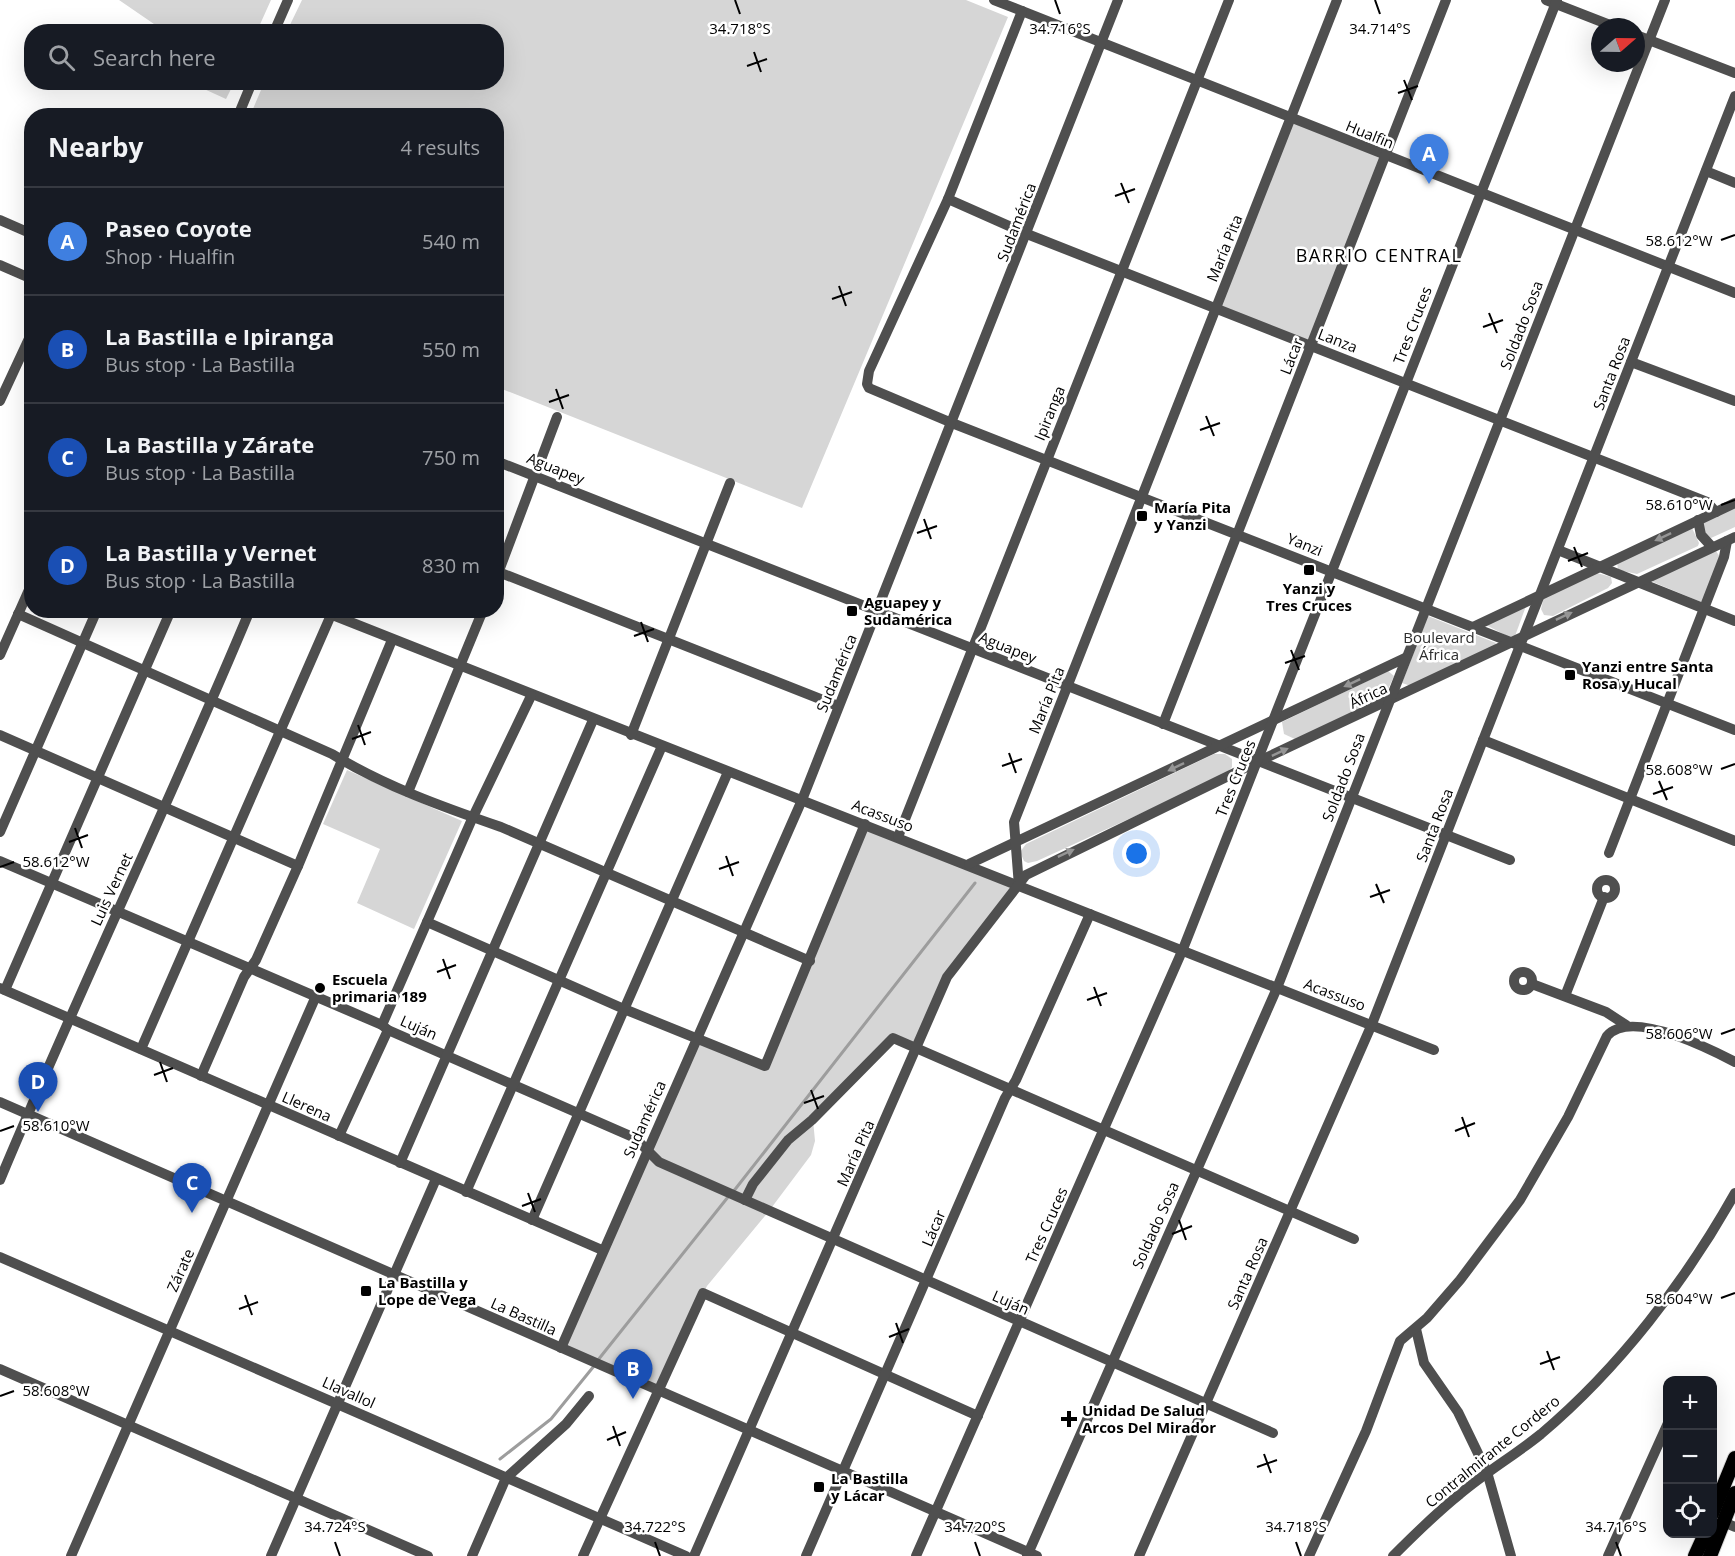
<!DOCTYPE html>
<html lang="en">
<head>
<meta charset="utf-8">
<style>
  body { margin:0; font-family:"Open Sans",sans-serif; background:#20242c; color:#f1f3f6 }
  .controls { position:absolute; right:18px; bottom:18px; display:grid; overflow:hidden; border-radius:12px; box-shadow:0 6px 24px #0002 }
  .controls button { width:54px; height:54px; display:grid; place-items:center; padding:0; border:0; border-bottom:2px solid #363941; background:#171b24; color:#f1f3f6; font:30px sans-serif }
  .compass { position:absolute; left:1591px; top:18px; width:54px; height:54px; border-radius:50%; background:#171b24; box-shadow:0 6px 24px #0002; rotate:70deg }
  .you { position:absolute; left:1137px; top:854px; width:21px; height:21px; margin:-15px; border:4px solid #fff; border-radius:50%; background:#1a73e8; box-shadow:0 0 0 9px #1a73e833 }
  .badge { display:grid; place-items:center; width:39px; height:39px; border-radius:50%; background:#0f766e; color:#fff; font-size:20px; font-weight:700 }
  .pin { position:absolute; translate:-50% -50px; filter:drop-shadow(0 2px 3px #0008) }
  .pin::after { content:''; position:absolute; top:32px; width:21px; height:18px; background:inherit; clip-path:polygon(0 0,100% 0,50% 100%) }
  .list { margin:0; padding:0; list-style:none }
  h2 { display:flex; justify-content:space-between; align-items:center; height:78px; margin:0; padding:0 24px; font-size:26px }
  h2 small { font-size:20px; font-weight:400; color:#9ea1a6 }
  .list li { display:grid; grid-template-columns:39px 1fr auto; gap:18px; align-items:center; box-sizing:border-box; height:108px; padding:0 24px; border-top:2px solid #363941 }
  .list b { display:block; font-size:22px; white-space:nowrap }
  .list p { margin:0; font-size:20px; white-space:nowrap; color:#9ea1a6 }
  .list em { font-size:20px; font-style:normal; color:#9ea1a6 }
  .icon { flex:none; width:33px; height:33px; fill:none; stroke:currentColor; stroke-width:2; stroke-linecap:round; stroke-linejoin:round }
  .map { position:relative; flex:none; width:1735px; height:1556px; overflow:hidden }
  .search { position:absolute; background:#171b24; box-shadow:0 6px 24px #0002; left:24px; top:24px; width:480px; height:66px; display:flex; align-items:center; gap:15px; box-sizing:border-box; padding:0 21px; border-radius:24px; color:#9ea1a6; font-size:22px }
  .panel { position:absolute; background:#171b24; box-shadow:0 6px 24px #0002; left:24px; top:108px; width:480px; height:510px; border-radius:24px }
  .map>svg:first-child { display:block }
</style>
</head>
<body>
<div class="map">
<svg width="1735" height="1556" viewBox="0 0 1735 1556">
  <rect width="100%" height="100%" fill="#fff"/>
  <g fill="#d6d6d6">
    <path d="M119,0H271L257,31L158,32L154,24Z"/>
    <path d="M302,0H966L1008,17L802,508L497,387L496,116H250L264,83L496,82V32L287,31Z"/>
    <path d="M191,83H190H234L226,99Z"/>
    <path d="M1290,118L1386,156L1311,346L1216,308Z"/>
    <path d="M1735,507V527L1711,538L1705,534L1703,523Z"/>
    <path d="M1692,528L1699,543L1698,546L1637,574L1618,570L1617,562Z"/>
    <path d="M1716,551L1720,557L1705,600L1701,602L1653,582L1652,579Z"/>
    <path d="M1597,573L1611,577L1612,583L1608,588L1553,616L1544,615L1541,609L1544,597Z"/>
    <path d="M1526,606L1515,636L1511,638L1486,625Z"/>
    <path d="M1428,616L1496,643L1494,646L1411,686L1402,683Z"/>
    <path d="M1388,671L1394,676L1385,696L1297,740L1284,734L1282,722Z"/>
    <path d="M1214,754H1225L1232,759V767L1225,775L1037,861L1028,863L1024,861L1020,852L1026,844Z"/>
    <path d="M347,770L462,821L414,929L357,903L380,849L323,824Z"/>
    <path d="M865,824L1019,886L952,969L917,1050L893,1038L813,1120L815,1141L811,1155L769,1211L707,1286L657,1390L561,1348L697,1038L761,1065Z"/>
  </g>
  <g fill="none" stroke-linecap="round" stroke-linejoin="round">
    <g stroke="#9d9d9d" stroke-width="3">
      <path d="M733,1192L975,883"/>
      <path d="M598,1360L728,1197"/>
      <path d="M500,1459L551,1419L594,1366"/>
    </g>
    <g stroke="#dbdbdb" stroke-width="16">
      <g id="major">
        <path d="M1712,1514L1735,1458"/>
        <path d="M1695,1556L1705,1534"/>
        <path d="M1710,1556L1735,1493"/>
      </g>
    </g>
    <g stroke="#4f4f4f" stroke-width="10">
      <path d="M994,0L1735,293"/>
      <path d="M1546,0L1615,27"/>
      <path d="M1022,11L948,199L869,371L867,384L869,388L952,423L1735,730"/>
      <path d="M274,32L288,0"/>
      <path d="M1636,35L1735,73"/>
      <path d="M238,116L252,82"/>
      <path d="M1706,171L1735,183"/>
      <path d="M948,199L1027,234L1707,502L1716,512"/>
      <path d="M0,220L32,234"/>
      <path d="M0,265L32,279"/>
      <path d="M1631,362L1735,401"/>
      <path d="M0,401L32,332"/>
      <path d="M496,461L1510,860"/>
      <path d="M1698,520L1701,535L1712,547"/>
      <path d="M1558,550L1735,621"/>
      <path d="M496,571L838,706"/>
      <path d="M497,576L557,417"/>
      <path d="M320,610L1434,1050"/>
      <path d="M18,614L332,754C384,786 443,807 501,827L810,961"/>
      <path d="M1473,627L1735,503"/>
      <path d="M0,655L32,583"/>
      <path d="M1163,724L1446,0"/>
      <path d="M0,735L298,866"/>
      <path d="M631,735L730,483"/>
      <path d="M1483,740L1735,841"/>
      <path d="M408,792L483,610"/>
      <path d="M0,832L97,610"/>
      <path d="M898,837L1229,0"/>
      <path d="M1609,853L1724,557L1727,541"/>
      <path d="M0,861L382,1025L388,1030L635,1138L659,1162L1273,1433"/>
      <path d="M969,864L1405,658"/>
      <circle cx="1606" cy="889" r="9"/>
      <path d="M1019,886L1014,822L1337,0"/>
      <path d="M427,922L624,1009L765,1066L865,824"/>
      <circle cx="1523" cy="981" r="9"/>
      <path d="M1532,984L1606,1012L1626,1025"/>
      <path d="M0,988L602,1250"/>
      <path d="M5,990L171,610"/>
      <path d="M1565,996L1604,897"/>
      <path d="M382,1025L472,819L531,696"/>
      <path d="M141,1049L331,615"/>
      <path d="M201,1076L244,977L256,960L298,866L392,640"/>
      <path d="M0,1102L1037,1556"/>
      <path d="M339,1136L388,1030"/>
      <path d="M400,1163L593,720"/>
      <path d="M0,1180C80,988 170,802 250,610"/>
      <path d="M466,1192L662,746"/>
      <path d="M745,1200L753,1184L788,1140L812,1120L893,1038L1354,1239"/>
      <path d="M532,1220L728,772"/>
      <path d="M0,1257L686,1556"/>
      <path d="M1416,1329L1424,1363L1458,1412L1487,1472L1511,1556"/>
      <path d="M561,1348L802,800L1118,0"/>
      <path d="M0,1369L428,1556"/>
      <path d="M1723,1522L1735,1527"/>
      <path d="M71,1556L316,996"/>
      <path d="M271,1556L436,1179"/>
      <path d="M472,1556L506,1478L566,1424L589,1396"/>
      <path d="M583,1556L703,1293L978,1416"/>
      <path d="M694,1556L947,977L1026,875L1257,762L1735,537"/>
      <path d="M806,1556L1005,1098L1016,1080L1090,914"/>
      <path d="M916,1556L1183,949L1557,0"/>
      <path d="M1027,1556L1277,988L1665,0"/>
      <path d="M1139,1556L1372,1024L1735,96"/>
      <path d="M1309,1556L1366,1431L1400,1341L1427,1318L1460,1280L1520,1200L1568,1117L1607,1036C1631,1009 1708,1048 1735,1062"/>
      <path d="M1393,1556C1415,1534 1436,1513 1460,1494C1486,1472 1515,1455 1541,1434C1619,1368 1685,1282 1735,1193"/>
      <path d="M1608,1556L1668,1423"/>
    </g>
    <use href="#major" stroke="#000" stroke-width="14"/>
  </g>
  <defs><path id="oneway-solid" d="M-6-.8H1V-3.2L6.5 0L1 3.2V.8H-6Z" transform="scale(1.5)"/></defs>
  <g fill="#959595">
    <use href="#oneway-solid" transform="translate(1663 537) rotate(155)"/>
    <use href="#oneway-solid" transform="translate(1564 616) rotate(-25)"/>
    <use href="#oneway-solid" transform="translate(1352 683) rotate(155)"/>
    <use href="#oneway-solid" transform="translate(1280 752) rotate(-25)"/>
    <use href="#oneway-solid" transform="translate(1176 767) rotate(154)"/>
    <use href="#oneway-solid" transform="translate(1066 853) rotate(-25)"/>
  </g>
  <path fill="none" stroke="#000" stroke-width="2" d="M735,0L740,14M1055,0L1060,14M1375,0L1380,14M754,52L761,72M747,66L767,59M1404,80L1412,100M1398,93L1418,86M1121,183L1129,203M1115,196L1135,189M1721,240L1735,235M839,286L846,306M832,299L852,292M1489,313L1497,333M1483,327L1503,320M556,389L563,409M549,402L569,395M1206,416L1214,436M1200,430L1220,423M1721,505L1735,500M924,519L931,539M917,533L937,526M1574,547L1582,567M1568,561L1588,553M641,622L648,642M634,636L654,629M1291,650L1299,670M1285,663L1305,656M358,725L365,745M352,739L371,732M1009,753L1016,773M1002,766L1022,759M1721,769L1735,764M1659,781L1667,800M1653,794L1673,787M75,828L82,848M69,842L88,835M726,856L733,876M0,867L14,862M719,869L739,862M1376,884L1384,903M1370,897L1390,890M443,959L450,979M437,972L456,965M1094,987L1101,1006M1087,1000L1107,993M1721,1034L1735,1029M160,1062L167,1082M154,1075L173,1068M811,1090L818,1109M804,1103L824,1096M1462,1117L1469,1137M0,1131L14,1126M1455,1131L1475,1123M528,1193L535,1212M522,1206L541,1199M1179,1220L1186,1240M1172,1234L1192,1226M245,1295L252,1315M1721,1298L1735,1293M239,1309L258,1302M896,1323L903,1343M889,1337L909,1329M1547,1351L1554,1370M1540,1364L1560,1357M0,1396L14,1391M613,1426L620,1446M607,1440L626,1432M1264,1454L1271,1473M1257,1467L1277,1460M335,1542L340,1556M655,1542L660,1556M975,1542L980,1556M1296,1542L1301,1556M1616,1542L1621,1556"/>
  <g fill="#000" stroke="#fff" stroke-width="2">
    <rect x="1136" y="510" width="12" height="12" rx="3"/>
    <rect x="1303" y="564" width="12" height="12" rx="3"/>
    <rect x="846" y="605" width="12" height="12" rx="3"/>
    <rect x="1564" y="669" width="12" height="12" rx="3"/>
    <circle cx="320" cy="988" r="6"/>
    <rect x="360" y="1285" width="12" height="12" rx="3"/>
    <path d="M1066 1410h6v6h6v6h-6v6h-6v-6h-6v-6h6z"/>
    <rect x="813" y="1481" width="12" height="12" rx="3"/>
  </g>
  <g text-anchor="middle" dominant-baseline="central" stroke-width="5" stroke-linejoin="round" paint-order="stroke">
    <g font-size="15" fill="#000" stroke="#fff">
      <text transform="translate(1370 134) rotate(22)">Hualfin</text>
      <text transform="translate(1016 222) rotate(-69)">Sudamérica</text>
      <text transform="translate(1224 248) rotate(-68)">María Pita</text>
      <text transform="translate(1412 325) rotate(-69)">Tres Cruces</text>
      <text transform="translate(1521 325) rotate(-69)">Soldado Sosa</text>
      <text transform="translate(1338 340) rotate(21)">Lanza</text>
      <text transform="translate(1291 356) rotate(-69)">Lácar</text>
      <text transform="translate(1611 373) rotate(-69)">Santa Rosa</text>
      <text transform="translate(1049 413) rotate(-68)">Ipiranga</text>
      <text transform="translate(556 468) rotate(22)">Aguapey</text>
      <text transform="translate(1305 544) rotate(22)">Yanzi</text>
      <text transform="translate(1008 647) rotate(22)">Aguapey</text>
      <text transform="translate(836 673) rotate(-68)">Sudamérica</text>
      <text transform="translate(1368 695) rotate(-25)">África</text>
      <text transform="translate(1046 700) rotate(-68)">María Pita</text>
      <text transform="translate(1343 777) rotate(-69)">Soldado Sosa</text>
      <text transform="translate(1235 778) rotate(-68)">Tres Cruces</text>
      <text transform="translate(883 815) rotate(21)">Acassuso</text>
      <text transform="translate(1434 825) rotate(-69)">Santa Rosa</text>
      <text transform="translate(111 889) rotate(-65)">Luis Vernet</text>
      <text transform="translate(1335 994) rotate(21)">Acassuso</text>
      <text transform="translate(419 1027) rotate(24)">Luján</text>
      <text transform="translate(307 1106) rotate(24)">Llerena</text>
      <text transform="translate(644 1119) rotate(-66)">Sudamérica</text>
      <text transform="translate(855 1153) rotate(-66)">María Pita</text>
      <text transform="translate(1046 1225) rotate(-66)">Tres Cruces</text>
      <text transform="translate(1155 1225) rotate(-66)">Soldado Sosa</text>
      <text transform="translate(933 1228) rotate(-67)">Lácar</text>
      <text transform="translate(180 1270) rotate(-66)">Zárate</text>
      <text transform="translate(1247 1273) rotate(-66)">Santa Rosa</text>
      <text transform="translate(1011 1302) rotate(24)">Luján</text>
      <text transform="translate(524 1316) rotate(24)">La Bastilla</text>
      <text transform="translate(349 1392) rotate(24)">Llavallol</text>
      <text transform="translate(1492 1451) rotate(-39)">Contralmirante Cordero</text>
    </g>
    <g font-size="15" font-weight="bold" fill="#000" stroke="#fff" text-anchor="start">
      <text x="1154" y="507">María Pita<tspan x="1154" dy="17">y Yanzi</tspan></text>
      <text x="1309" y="588" text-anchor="middle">Yanzi y<tspan x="1309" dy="17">Tres Cruces</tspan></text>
      <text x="864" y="602">Aguapey y<tspan x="864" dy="17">Sudamérica</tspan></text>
      <text x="1582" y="666">Yanzi entre Santa<tspan x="1582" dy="17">Rosa y Hucal</tspan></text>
      <text x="332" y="979">Escuela<tspan x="332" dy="17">primaria 189</tspan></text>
      <text x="378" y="1282">La Bastilla y<tspan x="378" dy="17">Lope de Vega</tspan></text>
      <text x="1082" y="1410">Unidad De Salud<tspan x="1082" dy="17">Arcos Del Mirador</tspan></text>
      <text x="831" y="1478">La Bastilla<tspan x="831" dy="17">y Lácar</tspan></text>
    </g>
    <g font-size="15" fill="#2d2d2d" stroke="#fff">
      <text x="1439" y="637">Boulevard<tspan x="1439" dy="17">África</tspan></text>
    </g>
    <g font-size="18" letter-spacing="1.5" fill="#000" stroke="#fff">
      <text x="1379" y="255">BARRIO CENTRAL</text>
    </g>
  </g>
  <g font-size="15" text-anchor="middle" fill="#000" stroke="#fff" stroke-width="5" stroke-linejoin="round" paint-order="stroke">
    <text x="740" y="34">34.718°S</text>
    <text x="1060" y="34">34.716°S</text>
    <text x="1380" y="34">34.714°S</text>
    <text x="1679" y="246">58.612°W</text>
    <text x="1679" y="510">58.610°W</text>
    <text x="1679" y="775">58.608°W</text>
    <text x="56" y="867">58.612°W</text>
    <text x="1679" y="1039">58.606°W</text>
    <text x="56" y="1131">58.610°W</text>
    <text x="1679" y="1304">58.604°W</text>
    <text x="56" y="1396">58.608°W</text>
    <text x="335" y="1532">34.724°S</text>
    <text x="655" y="1532">34.722°S</text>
    <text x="975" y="1532">34.720°S</text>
    <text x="1296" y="1532">34.718°S</text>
    <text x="1616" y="1532">34.716°S</text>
  </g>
</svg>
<div class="controls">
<button>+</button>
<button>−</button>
<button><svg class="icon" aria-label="locate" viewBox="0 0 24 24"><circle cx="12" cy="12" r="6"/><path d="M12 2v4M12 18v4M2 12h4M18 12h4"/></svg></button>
</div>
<svg class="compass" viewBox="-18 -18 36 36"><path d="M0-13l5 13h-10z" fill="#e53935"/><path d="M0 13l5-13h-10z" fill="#9ea1a6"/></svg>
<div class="you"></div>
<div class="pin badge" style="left:1429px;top:184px;background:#3f7fe0">A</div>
<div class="pin badge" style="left:633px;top:1399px;background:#1a4fb4">B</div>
<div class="pin badge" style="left:192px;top:1213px;background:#1a4fb4">C</div>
<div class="pin badge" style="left:38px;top:1112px;background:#1a4fb4">D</div>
<div class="search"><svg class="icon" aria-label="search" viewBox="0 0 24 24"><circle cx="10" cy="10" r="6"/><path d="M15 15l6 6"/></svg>Search here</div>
<section class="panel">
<h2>Nearby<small>4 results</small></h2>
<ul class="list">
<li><span class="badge" style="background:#3f7fe0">A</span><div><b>Paseo Coyote</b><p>Shop · Hualfin</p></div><em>540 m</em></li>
<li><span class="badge" style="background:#1a4fb4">B</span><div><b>La Bastilla e Ipiranga</b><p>Bus stop · La Bastilla</p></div><em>550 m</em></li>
<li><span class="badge" style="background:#1a4fb4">C</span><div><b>La Bastilla y Zárate</b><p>Bus stop · La Bastilla</p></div><em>750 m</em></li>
<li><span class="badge" style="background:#1a4fb4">D</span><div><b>La Bastilla y Vernet</b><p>Bus stop · La Bastilla</p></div><em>830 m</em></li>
</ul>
</section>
</div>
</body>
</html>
